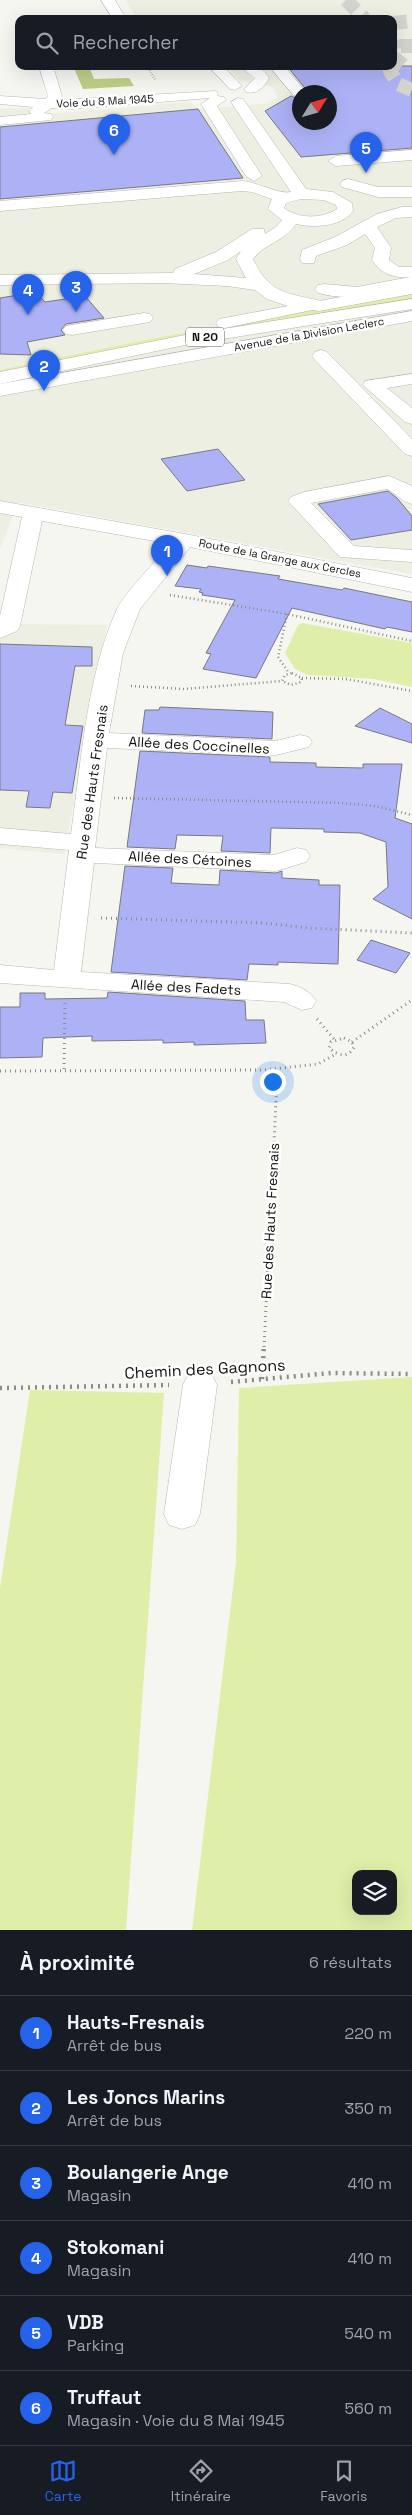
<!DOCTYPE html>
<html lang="fr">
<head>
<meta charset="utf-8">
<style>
  body { margin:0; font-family:"Space Grotesk",sans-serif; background:#20242c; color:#f1f3f6 }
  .controls { position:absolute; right:15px; bottom:15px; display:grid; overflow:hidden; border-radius:10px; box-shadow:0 5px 20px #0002 }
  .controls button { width:45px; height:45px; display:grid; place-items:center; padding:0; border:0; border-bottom:1px solid #363941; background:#171b24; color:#f1f3f6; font:25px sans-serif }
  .compass { position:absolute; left:292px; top:85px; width:45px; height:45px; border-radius:50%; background:#171b24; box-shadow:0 5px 20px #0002; rotate:53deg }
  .you { position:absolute; left:272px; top:1081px; width:18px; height:18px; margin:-12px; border:4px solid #fff; border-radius:50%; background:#1a73e8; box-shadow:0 0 0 8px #1a73e833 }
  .badge { display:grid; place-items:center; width:32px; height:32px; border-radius:50%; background:#2563eb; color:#fff; font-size:16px; font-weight:700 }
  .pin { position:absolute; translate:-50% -41px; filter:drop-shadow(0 1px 2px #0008) }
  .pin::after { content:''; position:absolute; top:26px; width:18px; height:15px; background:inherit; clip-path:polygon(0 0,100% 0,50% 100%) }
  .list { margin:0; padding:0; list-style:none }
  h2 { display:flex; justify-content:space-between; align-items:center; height:65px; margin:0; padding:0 20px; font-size:21px }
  h2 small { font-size:16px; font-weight:400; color:#9ea1a6 }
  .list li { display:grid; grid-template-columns:32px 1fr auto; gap:15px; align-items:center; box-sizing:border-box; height:75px; padding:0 20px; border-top:1px solid #363941 }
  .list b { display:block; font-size:19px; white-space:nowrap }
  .list p { margin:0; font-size:16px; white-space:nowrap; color:#9ea1a6 }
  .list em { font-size:16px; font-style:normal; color:#9ea1a6 }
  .icon { flex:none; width:28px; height:28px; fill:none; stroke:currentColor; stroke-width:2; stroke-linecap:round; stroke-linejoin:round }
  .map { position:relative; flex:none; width:412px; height:1930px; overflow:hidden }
  .search { position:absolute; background:#171b24; box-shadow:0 5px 20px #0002; left:15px; right:15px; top:15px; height:55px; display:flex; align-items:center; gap:12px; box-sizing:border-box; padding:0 18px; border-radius:10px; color:#9ea1a6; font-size:19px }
  .sheet { height:515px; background:#171b24 }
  nav { display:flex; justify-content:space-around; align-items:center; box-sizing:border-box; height:70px; border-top:1px solid #363941; background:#171b24; font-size:14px; color:#9ea1a6 }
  nav a { display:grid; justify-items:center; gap:2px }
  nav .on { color:#2563eb }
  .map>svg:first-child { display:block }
</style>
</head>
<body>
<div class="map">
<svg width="412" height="1930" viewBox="0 0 412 1930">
  <rect width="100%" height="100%" fill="#f5f6f0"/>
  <g fill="#ecefe1" fill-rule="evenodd">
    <path d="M126,0H412V574L18,502L0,549V109L29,108L37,115L190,102L199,109L264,104L278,98L273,87L240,81L227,66H393V19H137ZM300,92H330V122H300Z"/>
    <path d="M0,624L107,625L64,854L0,848Z"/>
  </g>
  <g fill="#dfefa9" fill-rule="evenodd">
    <path d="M412,291V299L375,307L0,373V370L145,340Z"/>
    <path d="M302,623L412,643V687L374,679L308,675L295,669L285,653L298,625Z"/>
    <path d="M412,1377V1930H192L236,1562L239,1388ZM356,1874H393V1911H356Z"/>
    <path d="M30,1390L164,1393L126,1930H0V1588Z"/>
  </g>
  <path fill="#bece86" d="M73,66H89L94,79L129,78L134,86L83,89Z"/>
  <g fill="#adb2f6" stroke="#78797f">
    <path d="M287,66H412V148L301,157L265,111L291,96L300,100V122H330V92H308Z"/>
    <path d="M198,109L243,178L0,199V127Z"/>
    <path d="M36,292L45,302L85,296L104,318L66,324L61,330L65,335L27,342L31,355L0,354V298Z"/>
    <path d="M218,449L245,480L187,491L161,459Z"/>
    <path d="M388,491L397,498L412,516V530L351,540L318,504Z"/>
    <path d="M187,565L207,568L208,566L280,576L278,579L342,590L344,588L412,602V632L387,627L385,629L292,608L256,678L203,669L211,654L206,653L235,600L202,595L203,593L199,592L201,589L175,586Z"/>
    <path d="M0,644L92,647V666H75L65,725L83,726L72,793L53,792L50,808L26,807L29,791L0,790Z"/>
    <path d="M160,707L273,712L272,739L142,733L145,710H159Z"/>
    <path d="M380,708L412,724V743L355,726Z"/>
    <path d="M140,751L270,757V762L316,763V767L363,768V764H402L395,818L412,824V919L373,899L388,887L386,842L360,833L324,832V829L271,828L270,853L221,851L223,836L177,835L175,849L127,847Z"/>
    <path d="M125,866L173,868L171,883L219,885L220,870L276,873L282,871V878L319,880V885H340L338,964L278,962V965L249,964L247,980L111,972Z"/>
    <path d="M371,940L410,953L396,973L357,960Z"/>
    <path d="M108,992L245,1001L246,1020H264L266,1043L194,1045V1042L163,1043V1040L92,1041V1036L43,1038L42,1057L0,1058V1007H20V993H45V999L107,998Z"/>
  </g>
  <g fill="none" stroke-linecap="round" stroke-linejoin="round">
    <g stroke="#d3d4ce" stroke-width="14" stroke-dasharray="14 8" stroke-linecap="butt">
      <path d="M346,0L365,19"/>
      <path d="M393,23L412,21"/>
      <path d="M393,66L390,71L398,84L412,90"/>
      <path d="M393,66L403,54L401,46H412"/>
    </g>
    <g stroke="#b6b7b1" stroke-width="1">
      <g id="minor">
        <path d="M101,0H115L126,19H113Z"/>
        <path d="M39,66H53L62,96L60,100L216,91L218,94L217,96L224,97L226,100L217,106L262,176L254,181L246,176L201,104L210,98L72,109L52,108L44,113L51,114L53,117L51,120L0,125V117L31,114L29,111L33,107L0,104V96L45,99L48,96Z"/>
        <path d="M208,66H223L242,86L235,90L230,89Z"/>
        <path d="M239,66C254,66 261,65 269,78C264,87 257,95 246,92L244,89L255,78Z"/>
        <path d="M269,66H284L306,92H300V98L295,97Z"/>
        <path d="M238,98L243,99L306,189L333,192L352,203L353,211C342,227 313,228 296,224C285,241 264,244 253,259C270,296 290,293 325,302L328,306L325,310H312L225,328L219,327L216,323L219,319L288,306L267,299L255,290L227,286L162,283L0,285V275L173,273L175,269L216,252L252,229H264L265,234L276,227L282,220L268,209L272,199L252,192L242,191L0,211V201L242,181C257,182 280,195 291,192L231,102ZM301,199L324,200L336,205L337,209C322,219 298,219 284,208L286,203ZM241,251L236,259L246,278L194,274L228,260Z"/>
        <path d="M412,150V160L336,166L328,161L336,156Z"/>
        <path d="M348,179L378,187H412V197H378L342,187L340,184L342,181Z"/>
        <path d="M402,207H412V217L396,218L377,227L391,248L389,260L399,267H412V287C379,294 351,302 318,293L315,289L318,285L324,284L357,287L410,277C393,278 381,274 372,260L375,248L365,234L347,245L316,256L314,263H302L300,259L302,250L335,237L377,214Z"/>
        <path d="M144,313L150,314L153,318L150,322L72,335L66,334L63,330L66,326Z"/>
        <path d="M321,350L327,352L412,439V456L405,454L315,360L312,356L315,352Z"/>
        <path d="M412,374V384L387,388L412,408V424L405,422L363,385L365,381Z"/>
        <path d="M389,476L412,486V504C402,502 396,493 387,489L311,503L354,546L412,550V562L340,557L288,501L291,497L304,492Z"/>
        <path d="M0,501L185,534L412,578V592L190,547L140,609L123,653L109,733L276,741L300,735L309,737L312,742L309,747L276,755L107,748L95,848L274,855L297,848L306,850L310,856L306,862L276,871L94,863L81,972L290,984C301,987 310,991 316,1001L312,1008L302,1010L284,1002L0,983V965L54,970L69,850L0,844V828L71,834C81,763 87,674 117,609C126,591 157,560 171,544L42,521L20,626L17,631L0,638V616L22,517L0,513Z"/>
        <path d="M200,1371L212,1375L217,1385L200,1514L195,1525L182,1529L169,1525L164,1514L183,1385L188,1375Z"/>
      </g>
    </g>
    <g stroke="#b6b7b1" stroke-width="1">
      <path id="major" d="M412,299V309L185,345L0,384V372L185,335Z"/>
    </g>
    <g stroke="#b6b7b1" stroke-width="1">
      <g id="highway">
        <path d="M412,284V294L319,311L313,310L310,306L313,302L319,301Z"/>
        <path d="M412,311V321L0,396V384Z"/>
      </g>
    </g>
    <path stroke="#8b8b87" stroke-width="2" stroke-dasharray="0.5 2" stroke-linecap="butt" d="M147,66L156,81"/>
    <g stroke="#8b8b87" stroke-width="2.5" stroke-dasharray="1 3" stroke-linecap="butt">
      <path d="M170,595L287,614L412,641"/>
      <path d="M287,614L278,657L289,673"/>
      <path d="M292,673L302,678L301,682L291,685L282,681L285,675Z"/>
      <path d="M302,678L346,679L412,691"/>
      <path d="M131,686L184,689L282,681"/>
      <path d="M114,798L341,803L375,806L412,815"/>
    </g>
    <g stroke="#8b8b87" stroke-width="3" stroke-dasharray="1 4" stroke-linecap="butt">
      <path d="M101,918L264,923L308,928L412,933"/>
      <path d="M317,1019L334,1039"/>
      <path d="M344,1038L352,1042L354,1047C348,1059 337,1055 329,1048L331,1042Z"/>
      <path d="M352,1042L412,1000"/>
      <path d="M64,1069L65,1002"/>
      <path d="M0,1071L264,1070L318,1064L336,1054"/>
      <path d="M264,1347L277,1081L274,1074L267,1071"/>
    </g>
    <g stroke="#8b8b87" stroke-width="4.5" stroke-dasharray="2 5" stroke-linecap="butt">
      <path d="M262,1379L264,1345"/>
      <path d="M231,1382L331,1373L412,1374"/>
      <path d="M0,1388L169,1385"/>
    </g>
    <use href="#minor" fill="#fff" fill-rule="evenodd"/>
    <use href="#major" fill="#fff" fill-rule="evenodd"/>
    <use href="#highway" fill="#fff" fill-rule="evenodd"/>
  </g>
  <g text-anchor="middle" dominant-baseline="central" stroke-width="5" stroke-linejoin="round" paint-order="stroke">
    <g font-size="11" fill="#121210" stroke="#fff">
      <text transform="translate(105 101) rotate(-3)">Voie du 8 Mai 1945</text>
      <text transform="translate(309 334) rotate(-10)">Avenue de la Division Leclerc</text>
      <text transform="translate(280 558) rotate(11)">Route de la Grange aux Cercles</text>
    </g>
    <rect fill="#fff" stroke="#595958" stroke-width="1" x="186" y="327.5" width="38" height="19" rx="4"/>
    <g font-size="12" font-weight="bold" fill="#121210">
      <text x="205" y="337">N 20</text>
    </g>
    <g font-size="14" fill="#121210" stroke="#fff">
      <text transform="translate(199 745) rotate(3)">Allée des Coccinelles</text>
      <text transform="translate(92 782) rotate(-82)">Rue des Hauts Fresnais</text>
      <text transform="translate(190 859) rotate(3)">Allée des Cétoines</text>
      <text transform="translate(186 987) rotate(3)">Allée des Fadets</text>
      <text transform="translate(270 1221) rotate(-87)">Rue des Hauts Fresnais</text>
    </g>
    <g font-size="16" fill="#121210" stroke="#fff">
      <text transform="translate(205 1369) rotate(-3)">Chemin des Gagnons</text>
    </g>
  </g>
</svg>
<div class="controls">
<button><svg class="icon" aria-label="layers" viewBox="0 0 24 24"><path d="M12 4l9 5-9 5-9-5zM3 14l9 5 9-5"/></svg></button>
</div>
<svg class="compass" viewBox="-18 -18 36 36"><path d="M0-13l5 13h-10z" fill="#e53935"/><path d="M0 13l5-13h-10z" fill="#9ea1a6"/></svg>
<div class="you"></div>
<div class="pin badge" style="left:167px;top:576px">1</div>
<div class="pin badge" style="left:44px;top:391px">2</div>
<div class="pin badge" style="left:76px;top:312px">3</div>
<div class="pin badge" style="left:28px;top:315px">4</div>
<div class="pin badge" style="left:366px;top:173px">5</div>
<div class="pin badge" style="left:114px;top:155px">6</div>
<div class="search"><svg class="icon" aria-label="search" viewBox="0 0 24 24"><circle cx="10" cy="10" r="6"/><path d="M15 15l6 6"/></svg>Rechercher</div>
</div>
<section class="sheet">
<h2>À proximité<small>6 résultats</small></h2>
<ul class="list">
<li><span class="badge">1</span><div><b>Hauts-Fresnais</b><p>Arrêt de bus</p></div><em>220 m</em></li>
<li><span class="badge">2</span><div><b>Les Joncs Marins</b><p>Arrêt de bus</p></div><em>350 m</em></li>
<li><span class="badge">3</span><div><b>Boulangerie Ange</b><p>Magasin</p></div><em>410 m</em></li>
<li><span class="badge">4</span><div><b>Stokomani</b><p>Magasin</p></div><em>410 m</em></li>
<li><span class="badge">5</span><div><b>VDB</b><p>Parking</p></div><em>540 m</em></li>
<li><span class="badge">6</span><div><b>Truffaut</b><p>Magasin · Voie du 8 Mai 1945</p></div><em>560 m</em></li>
</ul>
</section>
<nav>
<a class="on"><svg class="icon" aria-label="map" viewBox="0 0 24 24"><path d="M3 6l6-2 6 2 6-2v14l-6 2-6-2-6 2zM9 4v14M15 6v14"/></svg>Carte</a>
<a><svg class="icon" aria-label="directions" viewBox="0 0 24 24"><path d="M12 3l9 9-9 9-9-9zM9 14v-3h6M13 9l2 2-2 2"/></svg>Itinéraire</a>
<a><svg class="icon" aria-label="saved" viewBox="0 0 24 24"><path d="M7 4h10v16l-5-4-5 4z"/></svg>Favoris</a>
</nav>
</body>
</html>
